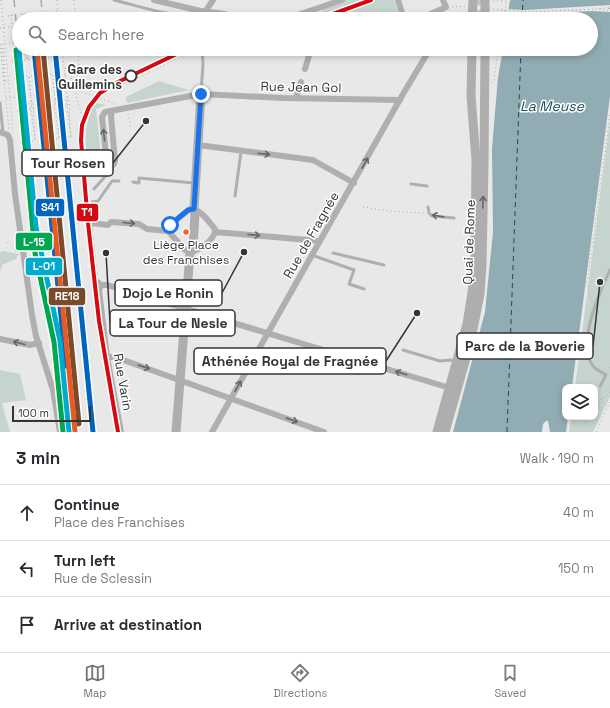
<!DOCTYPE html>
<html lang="en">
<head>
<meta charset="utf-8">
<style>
  body { margin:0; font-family:"Space Grotesk",sans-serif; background:#f7f7f7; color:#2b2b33 }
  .controls { position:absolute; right:12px; bottom:12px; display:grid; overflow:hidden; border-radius:8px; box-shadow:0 2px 6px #0003 }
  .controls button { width:36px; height:36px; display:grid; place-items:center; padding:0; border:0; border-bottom:1px solid #e1e1e2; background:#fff; color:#2b2b33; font:20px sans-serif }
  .scale { position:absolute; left:12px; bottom:10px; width:79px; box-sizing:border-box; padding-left:4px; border:2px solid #353536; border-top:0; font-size:11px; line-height:14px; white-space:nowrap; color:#353536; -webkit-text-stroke:3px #fff; paint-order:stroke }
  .stop { position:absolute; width:12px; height:12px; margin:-9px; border:3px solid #1a73e8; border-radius:50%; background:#fff }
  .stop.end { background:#1a73e8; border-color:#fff; box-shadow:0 1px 4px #0008 }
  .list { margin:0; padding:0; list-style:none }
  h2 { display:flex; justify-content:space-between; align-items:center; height:52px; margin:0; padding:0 16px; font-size:17px }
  h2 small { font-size:13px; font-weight:400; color:#7c7c81 }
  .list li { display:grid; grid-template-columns:26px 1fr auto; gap:12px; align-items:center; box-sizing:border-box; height:56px; padding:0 16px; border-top:1px solid #e1e1e2 }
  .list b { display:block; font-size:15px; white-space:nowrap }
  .list p { margin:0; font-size:13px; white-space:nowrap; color:#7c7c81 }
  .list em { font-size:13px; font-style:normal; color:#7c7c81 }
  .icon { flex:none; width:22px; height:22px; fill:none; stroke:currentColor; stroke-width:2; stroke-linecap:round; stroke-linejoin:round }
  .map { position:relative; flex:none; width:610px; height:432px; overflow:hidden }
  .search { position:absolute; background:#fff; box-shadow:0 2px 6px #0003; left:12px; right:12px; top:12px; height:44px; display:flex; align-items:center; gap:10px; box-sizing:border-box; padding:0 14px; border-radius:22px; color:#7c7c81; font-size:15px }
  .sheet { height:220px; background:#fff }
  nav { display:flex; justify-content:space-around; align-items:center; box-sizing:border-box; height:56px; border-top:1px solid #e1e1e2; background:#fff; font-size:11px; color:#7c7c81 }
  nav a { display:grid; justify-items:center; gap:2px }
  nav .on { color:#747475 }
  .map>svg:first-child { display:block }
</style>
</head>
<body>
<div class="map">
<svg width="610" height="432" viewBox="0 0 610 432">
  <rect width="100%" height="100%" fill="#e8e8e9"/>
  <g fill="#c5d5ce">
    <path d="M341,0H394L399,15L376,19H323L322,7Z"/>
    <path d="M159,81L189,90L127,103L126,97Z"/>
    <path d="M96,103L106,105L96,109L102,166L89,170C86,145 81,126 96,103Z"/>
    <path d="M610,119V397L593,432H569L571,417H595V387H575Z"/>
    <path d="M4,251L18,254L16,259L2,265L0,272V252Z"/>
    <path d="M0,370L20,374L26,400L2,403L10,432H0Z"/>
  </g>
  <path fill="#91acb2" d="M510,0H610V96L572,387H565V417H568L566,432H550L548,421H546L543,424L542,432H453L485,312L493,232L492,149L498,77L503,49H591V19H507Z"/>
  <path fill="#e8e8e9" d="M610,5V8L607,9H610V12L592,11L506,15L507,9L525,10Z"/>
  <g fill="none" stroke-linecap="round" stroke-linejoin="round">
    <g stroke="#164f5a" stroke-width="1" stroke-dasharray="5 4" stroke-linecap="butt">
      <path d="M522,19L523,0"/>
      <path d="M507,432L521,49"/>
    </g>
    <path stroke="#c4c4c5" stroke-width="9" stroke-dasharray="9 4.5" stroke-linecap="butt" d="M478,19L479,0"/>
    <g stroke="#ababab" stroke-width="1" stroke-dasharray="1 3" stroke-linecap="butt">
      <path d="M1,0L13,132"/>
      <path d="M74,0L76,19"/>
      <path d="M493,1H507"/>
      <path d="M452,7L465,6"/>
      <path d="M599,9L610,11"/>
      <path d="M56,11H58L57,0"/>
      <path d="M43,12H50"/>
      <path d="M47,12V19"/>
      <path d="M528,12L598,9L610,7"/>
      <path d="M32,13H38"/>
      <path d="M494,13L502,14L501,19"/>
      <path d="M20,14H26"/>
      <path d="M23,14V19"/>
      <path d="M35,14V19"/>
      <path d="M11,15L12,27"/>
      <path d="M8,16L14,15"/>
      <path d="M59,18V19"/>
      <path d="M503,19L507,0"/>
      <path d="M0,28L19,26"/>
      <path d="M14,43L15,61L18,60"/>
      <path d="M0,44L9,129"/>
      <path d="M3,48L5,81"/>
      <path d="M27,49V60L30,59"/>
      <path d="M39,49V58H42"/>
      <path d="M51,49V57H54"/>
      <path d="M62,49L64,68L70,70"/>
      <path d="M63,56V49"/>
      <path d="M48,58L51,57L49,49"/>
      <path d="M36,59L39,58L38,49"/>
      <path d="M24,60H27L25,49"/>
      <path d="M12,61H15L14,46"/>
      <path d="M70,70L71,83L74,89L85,126L84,140L88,201"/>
      <path d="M70,70L72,83"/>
      <path d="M50,74H53L54,88"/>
      <path d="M56,74H53L56,107"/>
      <path d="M38,75H41L42,89"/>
      <path d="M44,75H41L44,108"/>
      <path d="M26,76H29L30,90"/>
      <path d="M32,76H29L32,109"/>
      <path d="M20,77H17L20,110"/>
      <path d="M14,78L17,77L18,91"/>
      <path d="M5,81L2,44L19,42"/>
      <path d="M492,83L494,82L498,49"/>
      <path d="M66,87L64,68L72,67L79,71"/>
      <path d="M74,88L79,71L78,49"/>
      <path d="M74,89L116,104"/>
      <path d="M6,98L67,92L65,73"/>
      <path d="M65,106H68L67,93"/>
      <path d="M53,107H59"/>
      <path d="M41,108H47"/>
      <path d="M29,109H35"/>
      <path d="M17,111L23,110"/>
      <path d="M128,114L131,130"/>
      <path d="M85,125C89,104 106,86 127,83L184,55L198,53"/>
      <path d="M68,137H71L66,99L67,97L69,99L70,110L69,112L71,137"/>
      <path d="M56,139L59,138L54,100L55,98L57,100L59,138H62"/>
      <path d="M44,140L47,139L42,101L43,99L45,101L47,139H50"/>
      <path d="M32,141L35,140L30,102L31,100L33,102L35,140H38"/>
      <path d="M20,142H23L18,103L19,102L21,103L23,142L26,141"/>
      <path d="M605,148L610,145"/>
      <path d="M89,206L90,216"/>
      <path d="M363,207L390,211L424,213"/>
      <path d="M7,242L15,250L18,255"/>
      <path d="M592,302L587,285L610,113"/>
      <path d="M608,371L610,367"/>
      <path d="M599,390L596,398L608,406"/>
      <path d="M600,400L610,392"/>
      <path d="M586,422L588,423"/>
      <path d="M596,432L610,402"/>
    </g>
    <g stroke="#afafaf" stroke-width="3">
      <path d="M114,0C139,6 177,20 202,13"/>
      <path d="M181,16L187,19"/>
      <path d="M201,93L203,64L202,49"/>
      <path d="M0,103L3,133"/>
      <path d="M133,182L139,183V178L194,183"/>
      <path d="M411,184L427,186"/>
      <path d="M94,189L110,171L111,167"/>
      <path d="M235,196L241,152"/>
      <path d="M92,202L98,201L112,181H119"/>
      <path d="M428,207L429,213L432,216L454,218"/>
      <path d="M333,253L384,265"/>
      <path d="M312,255L354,270L349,284L364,289"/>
      <path d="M403,350L440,361L450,360L455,361"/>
      <path d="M600,386L606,375C602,372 596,370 593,366C576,345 600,291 610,270"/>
    </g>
    <g stroke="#afafaf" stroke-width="6">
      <path d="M154,0L205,12L219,13L246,19"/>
      <path d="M398,0L404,19"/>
      <path d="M311,11L312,19"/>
      <path d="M205,12L213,0"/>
      <path d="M286,19L342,0"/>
      <path d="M420,19L446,7L443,0"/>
      <path d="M447,19L454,15L472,16"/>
      <path d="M203,52L229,49"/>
      <path d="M305,69L311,49"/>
      <path d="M296,98L301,82"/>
      <path d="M112,111L111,116L115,161L114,164L111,167L108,166L107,164L102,117L105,112L201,94L283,98L400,100"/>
      <path d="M0,132L8,135L10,140L15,194L32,315L36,336L53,390L60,432"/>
      <path d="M198,145L313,160L354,183"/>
      <path d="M190,209C201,209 208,221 215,229V232C212,242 199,250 190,253L185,250L168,231L170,225Z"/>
      <path d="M215,232L320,241"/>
      <path d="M101,285H107L450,388"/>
      <path d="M101,285L99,290L107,357L121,432"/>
      <path d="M101,285L95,280L89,224L91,223L108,225L111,222L139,224L147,229L168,231"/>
      <path d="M0,339L30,345L39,343"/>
      <path d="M107,357H115L324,432"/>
      <path d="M212,432L403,94L430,49"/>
    </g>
    <g stroke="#aeaeaf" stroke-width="9">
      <path d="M472,19L473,0"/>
      <path d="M485,19V0"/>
      <path d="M176,432L190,253L193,249L195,213L194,209L201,94"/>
      <path d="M437,432L467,324L472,293L475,263L476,160L471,96L472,49"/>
      <path d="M445,432L470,344L480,294L482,264L484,166L485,49"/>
    </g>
    <g stroke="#a7a6a6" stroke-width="1.5" stroke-dasharray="7 7" stroke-linecap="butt">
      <path d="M14,0L18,40"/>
      <path d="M41,0L43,19"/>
      <path d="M46,49L82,425"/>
    </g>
    <g stroke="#ababab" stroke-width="1" stroke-dasharray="1 3" stroke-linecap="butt">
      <path d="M493,9L528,12"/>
      <path d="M502,14L525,13L527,12"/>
    </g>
    <g stroke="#fff" stroke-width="8">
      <g id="rail-1">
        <path d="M34,49L66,366"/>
        <path d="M55,49L93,432"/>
      </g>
    </g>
    <g stroke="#fff" stroke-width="8">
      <path id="rail-2" d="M16,50L35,253L54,342L63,432"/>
    </g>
    <g stroke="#fff" stroke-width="8">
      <path id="rail-3" d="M18,40L36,227L60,341L69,432"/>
    </g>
    <g stroke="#fff" stroke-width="8">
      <path id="rail-4" d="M43,49L79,424"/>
    </g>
    <g stroke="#fff" stroke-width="8">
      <path id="rail-5" d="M37,49L75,431"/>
    </g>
    <use href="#rail-1" stroke="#0065bd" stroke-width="5"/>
    <use href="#rail-2" stroke="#00a651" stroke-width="5"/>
    <use href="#rail-3" stroke="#00a9ce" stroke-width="5"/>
    <use href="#rail-4" stroke="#7a4b2a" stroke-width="5"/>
    <use href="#rail-5" stroke="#ea5921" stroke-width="5"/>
    <g stroke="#fff" stroke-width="7">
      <g id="tram-1">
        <path d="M319,19L371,0"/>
        <path d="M118,432L99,321L88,223L81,140L82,125L89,107L100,93L118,82L187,49"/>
      </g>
    </g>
    <use href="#tram-1" stroke="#d50911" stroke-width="4"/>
  </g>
  <defs><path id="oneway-shaft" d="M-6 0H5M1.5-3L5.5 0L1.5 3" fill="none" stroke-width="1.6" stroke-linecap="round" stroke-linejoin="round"/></defs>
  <g stroke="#666">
    <use href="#oneway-shaft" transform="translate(104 135) rotate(-96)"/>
    <use href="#oneway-shaft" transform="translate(264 154) rotate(7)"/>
    <use href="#oneway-shaft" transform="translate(365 163) rotate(-61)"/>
    <use href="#oneway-shaft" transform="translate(438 216) rotate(-170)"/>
    <use href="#oneway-shaft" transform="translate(129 223) rotate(5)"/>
    <use href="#oneway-shaft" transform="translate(254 235) rotate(5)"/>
    <use href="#oneway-shaft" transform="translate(19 343) rotate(-166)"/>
    <use href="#oneway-shaft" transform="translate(144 367) rotate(19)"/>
    <use href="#oneway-shaft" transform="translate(401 373) rotate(-163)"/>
    <use href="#oneway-shaft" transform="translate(238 386) rotate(-61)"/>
    <use href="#oneway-shaft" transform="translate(292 420) rotate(20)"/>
  </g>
  <use stroke="#656566" href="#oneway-shaft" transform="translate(483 202) rotate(-88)"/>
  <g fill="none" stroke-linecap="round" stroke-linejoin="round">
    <path stroke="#1a73e8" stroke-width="5" d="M170,225L188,210L194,209L201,94"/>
  </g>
  <circle fill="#fff" stroke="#353536" stroke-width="2" cx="131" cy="76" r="5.5"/>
  <circle fill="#f26522" stroke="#fff" stroke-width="1.5" cx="186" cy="232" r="3.5"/>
  <g text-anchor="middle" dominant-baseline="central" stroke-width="3" stroke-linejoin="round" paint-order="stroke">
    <g font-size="12" fill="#353536" stroke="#fff">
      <text x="186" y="245">Liège Place<tspan x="186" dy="15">des Franchises</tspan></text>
    </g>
    <g font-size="13" font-weight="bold" fill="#353536" stroke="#fff" text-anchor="end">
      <text x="122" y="69">Gare des<tspan x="122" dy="15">Guillemins</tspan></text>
    </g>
    <g font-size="13" fill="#353536" stroke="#fff">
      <text transform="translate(301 87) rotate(1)">Rue Jean Gol</text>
      <text transform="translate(311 235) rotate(-60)">Rue de Fragnée</text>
      <text transform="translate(469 242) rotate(-88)">Quai de Rome</text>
      <text transform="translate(123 382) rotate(80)">Rue Varin</text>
    </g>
    <g font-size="14" font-style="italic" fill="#164f5a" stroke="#fff">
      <text x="552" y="106">La Meuse</text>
    </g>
  </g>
  <path fill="none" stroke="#353536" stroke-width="1.5" d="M146 121L113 163M244 252L222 293M106 253L110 323M600 282L593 346M417 313L386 361"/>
  <g fill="#353536" stroke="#fff" stroke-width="1.5">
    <circle cx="146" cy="121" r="4"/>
    <circle cx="244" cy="252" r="4"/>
    <circle cx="106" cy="253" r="4"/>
    <circle cx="600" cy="282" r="4"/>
    <circle cx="417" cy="313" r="4"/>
  </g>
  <g fill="#fff" stroke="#353536" stroke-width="1.5">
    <rect x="22" y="150" width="91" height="26" rx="4"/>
    <rect x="115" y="280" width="107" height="26" rx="4"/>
    <rect x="110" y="310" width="125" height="26" rx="4"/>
    <rect x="457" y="333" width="136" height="26" rx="4"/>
    <rect x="194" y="348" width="192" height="26" rx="4"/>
  </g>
  <g font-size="14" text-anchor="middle" font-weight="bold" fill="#353536">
    <text x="68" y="168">Tour Rosen</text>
    <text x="168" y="298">Dojo Le Ronin</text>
    <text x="173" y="328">La Tour de Nesle</text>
    <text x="525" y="351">Parc de la Boverie</text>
    <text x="290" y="366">Athénée Royal de Fragnée</text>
  </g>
  <g stroke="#fff" stroke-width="1.5">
    <rect x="35" y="198" width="30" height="19" rx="4" fill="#0065bd"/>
    <rect x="76" y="203" width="23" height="19" rx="4" fill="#d50911"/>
    <rect x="15" y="232" width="38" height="19" rx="4" fill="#00a651"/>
    <rect x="25" y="257" width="38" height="19" rx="4" fill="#00a9ce"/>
    <rect x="48" y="287" width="38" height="19" rx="4" fill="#7a4b2a"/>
  </g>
  <g font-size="11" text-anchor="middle" font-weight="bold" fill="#fff">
    <text x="50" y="211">S41</text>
    <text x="87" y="216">T1</text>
    <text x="34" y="246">L-15</text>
    <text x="44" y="270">L-01</text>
    <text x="67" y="300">RE18</text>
  </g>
</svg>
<div class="controls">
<button><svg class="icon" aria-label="layers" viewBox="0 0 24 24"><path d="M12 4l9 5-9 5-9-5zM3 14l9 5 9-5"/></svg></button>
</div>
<div class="scale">100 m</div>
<div class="stop" style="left:170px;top:225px"></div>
<div class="stop end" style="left:201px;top:94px"></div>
<div class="search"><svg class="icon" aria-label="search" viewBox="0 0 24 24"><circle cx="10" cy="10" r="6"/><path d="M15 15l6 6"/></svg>Search here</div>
</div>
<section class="sheet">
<h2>3 min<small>Walk · 190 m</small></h2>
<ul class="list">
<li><svg class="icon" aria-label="ahead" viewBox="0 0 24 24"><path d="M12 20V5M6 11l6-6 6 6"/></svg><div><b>Continue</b><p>Place des Franchises</p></div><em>40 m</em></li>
<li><svg class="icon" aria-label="left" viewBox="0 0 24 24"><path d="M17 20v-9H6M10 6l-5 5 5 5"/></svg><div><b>Turn left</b><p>Rue de Sclessin</p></div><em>150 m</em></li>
<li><svg class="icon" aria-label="arrive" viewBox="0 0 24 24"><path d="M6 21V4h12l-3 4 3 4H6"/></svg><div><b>Arrive at destination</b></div></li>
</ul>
</section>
<nav>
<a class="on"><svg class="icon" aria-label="map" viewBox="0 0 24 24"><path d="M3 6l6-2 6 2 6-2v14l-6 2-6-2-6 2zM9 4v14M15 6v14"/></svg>Map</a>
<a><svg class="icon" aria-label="directions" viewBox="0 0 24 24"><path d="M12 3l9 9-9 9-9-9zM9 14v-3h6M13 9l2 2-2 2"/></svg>Directions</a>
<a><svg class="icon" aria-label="saved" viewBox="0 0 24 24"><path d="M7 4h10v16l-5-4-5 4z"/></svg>Saved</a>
</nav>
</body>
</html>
